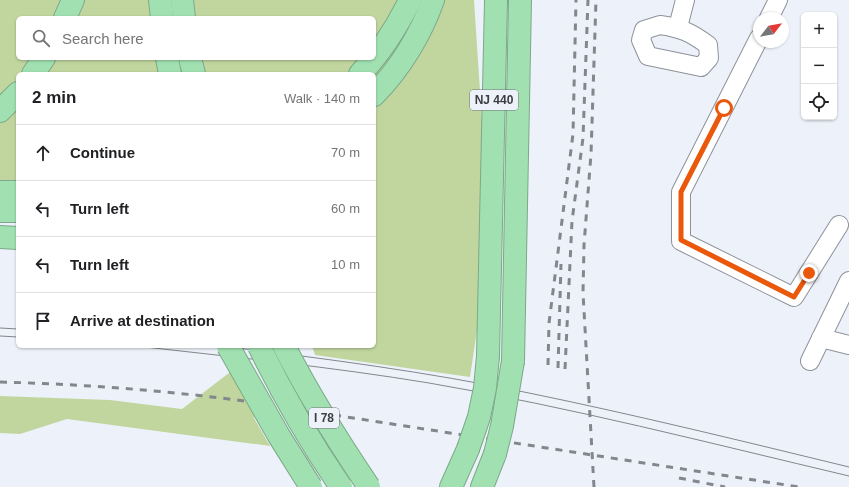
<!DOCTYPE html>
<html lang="en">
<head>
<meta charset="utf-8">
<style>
  body { margin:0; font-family:Arial,sans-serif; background:#f2f2f2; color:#202124 }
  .controls { position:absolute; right:12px; top:12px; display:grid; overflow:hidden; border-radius:6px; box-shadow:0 1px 3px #0004 }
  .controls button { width:36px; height:36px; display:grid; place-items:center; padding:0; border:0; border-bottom:1px solid #e0e0e0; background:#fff; color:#202124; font:20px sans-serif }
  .compass { position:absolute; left:753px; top:12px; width:36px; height:36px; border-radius:50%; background:#fff; box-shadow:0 1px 3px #0004; rotate:59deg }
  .stop { position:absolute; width:12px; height:12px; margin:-9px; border:3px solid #ea580c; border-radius:50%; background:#fff }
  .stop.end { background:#ea580c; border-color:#fff; box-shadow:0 1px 4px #0008 }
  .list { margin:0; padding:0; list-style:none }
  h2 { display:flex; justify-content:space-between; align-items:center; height:52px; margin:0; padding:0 16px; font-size:17px }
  h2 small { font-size:13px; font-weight:400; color:#757577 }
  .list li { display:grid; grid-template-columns:26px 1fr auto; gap:12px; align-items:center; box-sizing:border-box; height:56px; padding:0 16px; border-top:1px solid #e0e0e0 }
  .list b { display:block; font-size:15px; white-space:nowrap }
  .list em { font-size:13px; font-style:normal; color:#757577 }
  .icon { flex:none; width:22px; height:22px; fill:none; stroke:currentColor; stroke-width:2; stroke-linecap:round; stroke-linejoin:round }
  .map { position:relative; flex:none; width:849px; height:487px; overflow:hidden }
  .search { position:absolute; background:#fff; box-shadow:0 1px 3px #0004; left:16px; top:16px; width:360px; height:44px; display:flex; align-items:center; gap:10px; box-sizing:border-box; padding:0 14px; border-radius:6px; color:#757577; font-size:15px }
  .panel { position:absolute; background:#fff; box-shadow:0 1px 3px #0004; left:16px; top:72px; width:360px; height:276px; border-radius:6px }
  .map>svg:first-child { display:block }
</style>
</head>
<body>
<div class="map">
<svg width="849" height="487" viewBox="0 0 849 487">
  <rect width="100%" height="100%" fill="#edf2fa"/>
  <g fill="#c0d69e" fill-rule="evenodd">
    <path d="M0,0H474L490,244L470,377L315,355L312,346H374V74H18V182L0,184ZM18,18H374V58H18Z"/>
    <path d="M238,366L259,410L254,418L270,446L67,419L20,434L0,433V396L110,400L182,409Z"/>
  </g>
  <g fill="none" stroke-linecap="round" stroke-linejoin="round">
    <g stroke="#8d929a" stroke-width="20">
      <g id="minor">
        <path d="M769,18L778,0"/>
        <path d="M660,25C681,28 690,32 708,45L709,58L701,67L648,56L641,40L644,30Z"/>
        <path d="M678,27L685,0"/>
        <path d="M759,38L681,192V241L794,297L839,225"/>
        <path d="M821,338L849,345"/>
        <path d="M810,361L849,281"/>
      </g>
    </g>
    <g stroke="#7da889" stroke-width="24">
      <g id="highway">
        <path d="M160,0L162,18"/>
        <path d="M182,0L184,18"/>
        <path d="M65,18L73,0"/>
        <path d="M167,58L170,74"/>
        <path d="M190,58L194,74"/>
        <path d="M33,74L44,58"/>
        <path d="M360,74C381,52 397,27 410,0"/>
        <path d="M374,95C400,69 421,34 433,0"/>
        <path d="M0,111L18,93"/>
        <path d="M0,192H18"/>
        <path d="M0,211H18"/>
        <path d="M0,237L18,238"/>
        <path d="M488,356L496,0"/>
        <path d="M513,361L520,0"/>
        <path d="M451,487L468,449"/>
        <path d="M482,487L495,454"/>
      </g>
    </g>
    <use href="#minor" stroke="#fff" stroke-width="18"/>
    <use href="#highway" stroke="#a1e1b1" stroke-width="22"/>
    <g stroke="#83868b" stroke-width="1">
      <path d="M0,328L18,329"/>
      <path d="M0,336L18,337"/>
      <path d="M136,346C233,357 332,367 429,383C570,407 709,443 849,476"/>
      <path d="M220,346C323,358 427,372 529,393C636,415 742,441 849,467"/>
    </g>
    <g stroke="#83868b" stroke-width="3" stroke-dasharray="7 7" stroke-linecap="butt">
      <path d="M548,365L549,323L573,134L576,0"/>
      <path d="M558,368L561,264"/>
      <path d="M565,369L572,221L583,138L588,0"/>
      <path d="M0,382C79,384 158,390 237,400L799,487"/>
      <path d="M679,478L725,487"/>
      <path d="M594,487L583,293L584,245L591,154L596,0"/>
    </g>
    <g stroke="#7da889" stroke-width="24" stroke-linecap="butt">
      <g id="highway-bridge">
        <path d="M228,346L279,436L311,487"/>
        <path d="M259,346C283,395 310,442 341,487"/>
        <path d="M284,346C309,395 338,441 369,487"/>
        <path d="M468,449L479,417L485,388L488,356"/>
        <path d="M495,454L502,426L513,361"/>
      </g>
    </g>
    <use href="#highway-bridge" stroke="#a1e1b1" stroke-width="22"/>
  </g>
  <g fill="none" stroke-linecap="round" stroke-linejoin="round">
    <path stroke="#ea580c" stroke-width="5" d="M724,108L681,192V240L794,297L809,273"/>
  </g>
  <g text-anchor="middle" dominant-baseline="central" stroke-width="4" stroke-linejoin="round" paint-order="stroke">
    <g fill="#edf2fa" stroke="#707378" stroke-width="1">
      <rect x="470" y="90" width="48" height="20" rx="3"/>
      <rect x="309" y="408" width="30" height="20" rx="3"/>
    </g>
    <g font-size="12" font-weight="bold" fill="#3b3d40">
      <text x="494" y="100">NJ 440</text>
      <text x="324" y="418">I 78</text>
    </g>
  </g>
</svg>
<div class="controls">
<button>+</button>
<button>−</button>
<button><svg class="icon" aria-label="locate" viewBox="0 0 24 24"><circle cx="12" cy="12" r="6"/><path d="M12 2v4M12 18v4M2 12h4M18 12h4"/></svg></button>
</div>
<svg class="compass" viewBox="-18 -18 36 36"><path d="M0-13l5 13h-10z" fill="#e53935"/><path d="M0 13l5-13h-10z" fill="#757577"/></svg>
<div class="stop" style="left:724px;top:108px"></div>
<div class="stop end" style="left:809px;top:273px"></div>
<div class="search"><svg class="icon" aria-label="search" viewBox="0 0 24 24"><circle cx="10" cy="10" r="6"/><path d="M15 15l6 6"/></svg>Search here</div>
<section class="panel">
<h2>2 min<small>Walk · 140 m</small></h2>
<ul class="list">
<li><svg class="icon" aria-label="ahead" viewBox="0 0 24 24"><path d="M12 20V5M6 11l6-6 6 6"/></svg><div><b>Continue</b></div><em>70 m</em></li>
<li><svg class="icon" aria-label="left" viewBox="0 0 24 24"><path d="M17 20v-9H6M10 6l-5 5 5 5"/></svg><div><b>Turn left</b></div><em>60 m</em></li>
<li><svg class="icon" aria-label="left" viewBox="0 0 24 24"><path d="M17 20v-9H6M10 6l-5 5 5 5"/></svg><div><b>Turn left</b></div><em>10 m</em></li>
<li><svg class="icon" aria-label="arrive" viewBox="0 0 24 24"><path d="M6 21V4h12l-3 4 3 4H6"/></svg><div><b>Arrive at destination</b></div></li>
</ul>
</section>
</div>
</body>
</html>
